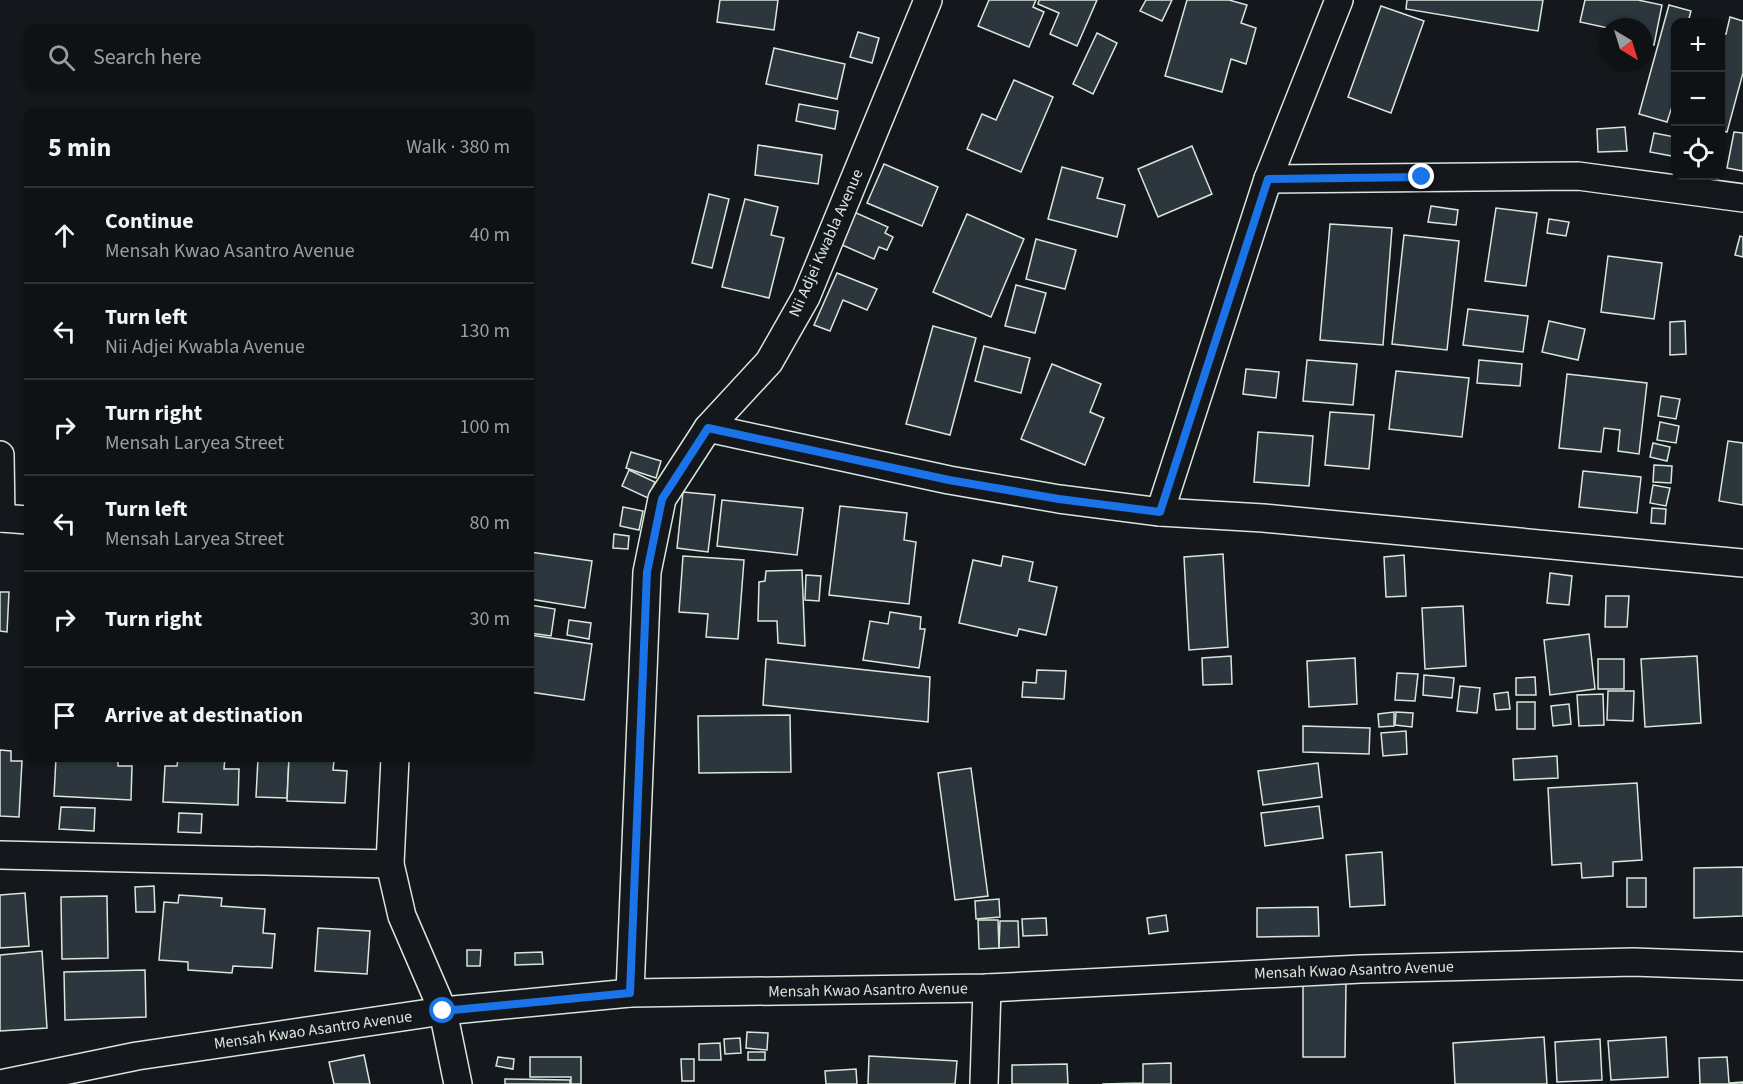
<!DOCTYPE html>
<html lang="en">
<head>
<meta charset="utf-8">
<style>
  body { margin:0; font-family:"Source Sans 3",sans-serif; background:#1d2022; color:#f1f3f6 }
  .controls { position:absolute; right:18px; top:18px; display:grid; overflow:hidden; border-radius:12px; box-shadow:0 2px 4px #0004 }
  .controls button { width:54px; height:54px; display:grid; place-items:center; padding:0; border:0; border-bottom:2px solid #2f3234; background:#0f1215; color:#f1f3f6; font:30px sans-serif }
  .compass { position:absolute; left:1599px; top:18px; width:54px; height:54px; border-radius:50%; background:#0f1215; box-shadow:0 2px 4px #0004; rotate:142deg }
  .stop { position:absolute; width:18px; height:18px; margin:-14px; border:4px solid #1a73e8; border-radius:50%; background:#fff }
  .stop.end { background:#1a73e8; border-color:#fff; box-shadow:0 2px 6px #0008 }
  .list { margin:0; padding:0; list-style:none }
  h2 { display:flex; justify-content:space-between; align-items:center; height:78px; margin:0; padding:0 24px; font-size:26px }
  h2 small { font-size:20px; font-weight:400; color:#9b9ea0 }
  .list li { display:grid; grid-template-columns:39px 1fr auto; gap:18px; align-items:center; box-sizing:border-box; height:96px; padding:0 24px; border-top:2px solid #2f3234 }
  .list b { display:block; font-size:22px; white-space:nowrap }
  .list p { margin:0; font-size:20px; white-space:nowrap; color:#9b9ea0 }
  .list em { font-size:20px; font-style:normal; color:#9b9ea0 }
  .icon { flex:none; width:33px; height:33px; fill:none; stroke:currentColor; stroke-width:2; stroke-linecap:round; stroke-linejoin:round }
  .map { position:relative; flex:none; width:1743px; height:1084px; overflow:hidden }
  .search { position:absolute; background:#0f1215; box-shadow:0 2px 4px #0004; left:24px; top:24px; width:510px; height:66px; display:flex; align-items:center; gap:15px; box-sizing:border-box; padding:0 21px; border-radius:12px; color:#9b9ea0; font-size:22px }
  .panel { position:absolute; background:#0f1215; box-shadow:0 2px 4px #0004; left:24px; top:108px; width:510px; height:654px; border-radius:12px }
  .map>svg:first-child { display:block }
</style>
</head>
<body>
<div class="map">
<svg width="1743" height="1084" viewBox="0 0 1743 1084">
  <rect width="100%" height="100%" fill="#14181c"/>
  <g fill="#2c363c" stroke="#d8e6dc" stroke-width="1.5">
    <path d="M720,0H778L774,30L717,22Z"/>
    <path d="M989,0H1036L1033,7L1044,12L1029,47L978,26Z"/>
    <path d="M1039,0H1097L1077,46L1050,34L1059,13L1038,4Z"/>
    <path d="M1146,0H1172L1162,21L1140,11Z"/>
    <path d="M1187,0H1229L1247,5L1241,23L1256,28L1246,64L1231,59L1222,92L1165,76Z"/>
    <path d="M1407,0H1543L1538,31L1406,9Z"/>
    <path d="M1585,0H1638L1662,5L1654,45L1644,44V27L1608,28L1580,22Z"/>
    <path d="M1669,5L1691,11L1688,22H1676V94L1667,122L1639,114Z"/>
    <path d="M1381,6L1424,21L1391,113L1348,97Z"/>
    <path d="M1730,17L1743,21V73L1727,132L1720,130V32L1726,34Z"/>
    <path d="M858,32L879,38L872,63L850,57Z"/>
    <path d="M1097,33L1117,43L1093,94L1073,84Z"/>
    <path d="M774,48L845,64L837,99L766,84Z"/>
    <path d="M1014,80L1053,97L1021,172L967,149L982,114L996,120Z"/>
    <path d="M799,104L838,111L835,129L796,121Z"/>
    <path d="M1625,127L1627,151L1598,152L1597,129Z"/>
    <path d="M1734,132L1743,133V171L1727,168Z"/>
    <path d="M1654,133L1675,137L1672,156L1650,152Z"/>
    <path d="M758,145L822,155L818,184L755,175Z"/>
    <path d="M1192,146L1212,194L1158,217L1138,169Z"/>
    <path d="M884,164L938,187L922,226L867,203Z"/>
    <path d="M1062,167L1103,178L1097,198L1125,205L1117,237L1048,219Z"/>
    <path d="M709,194L729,199L712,268L692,263Z"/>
    <path d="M745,199L778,207L771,235L784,238L769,298L722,287Z"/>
    <path d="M1431,206L1458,210L1456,225L1428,222Z"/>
    <path d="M1496,208L1537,213L1526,286L1485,281Z"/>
    <path d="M854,212L888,227L885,233L893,237L887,250L879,247L874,259L840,244Z"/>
    <path d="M967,214L1024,239L991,317L933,292Z"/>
    <path d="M1549,219L1569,222L1566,236L1547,233Z"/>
    <path d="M1330,224L1392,228L1383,345L1320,340Z"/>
    <path d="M1404,235L1459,241L1447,350L1392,344Z"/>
    <path d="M1740,236L1743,237V257L1735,255Z"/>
    <path d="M1036,239L1076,250L1065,289L1026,279Z"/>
    <path d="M1608,256L1662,263L1654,319L1601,312Z"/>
    <path d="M837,273L877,289L867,310L843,300L830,331L814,325Z"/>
    <path d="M1016,285L1046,293L1035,333L1005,326Z"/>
    <path d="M1468,309L1528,316L1523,352L1463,345Z"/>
    <path d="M1549,321L1585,329L1578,360L1542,352Z"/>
    <path d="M1685,321L1686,354L1670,355V322Z"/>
    <path d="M933,326L976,338L950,435L906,424Z"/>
    <path d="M984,346L1030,358L1021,393L975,381Z"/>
    <path d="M1307,360L1357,364L1353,405L1303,401Z"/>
    <path d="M1479,360L1522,364L1520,386L1477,383Z"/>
    <path d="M1052,364L1101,384L1090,412L1104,418L1085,465L1021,439Z"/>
    <path d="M1246,369L1279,372L1276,398L1243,394Z"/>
    <path d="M1396,371L1469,378L1462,437L1389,429Z"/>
    <path d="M1567,374L1647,383L1639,454L1618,451L1620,430L1604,428L1601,452L1559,448Z"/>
    <path d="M1661,396L1680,399L1676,419L1658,416Z"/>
    <path d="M1330,412L1374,415L1369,469L1325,465Z"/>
    <path d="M1660,422L1679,426L1676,443L1657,440Z"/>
    <path d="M1258,432L1313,436L1309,486L1254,482Z"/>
    <path d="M1728,441L1743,443V505L1719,501Z"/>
    <path d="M1653,443L1670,447L1667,461L1650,457Z"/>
    <path d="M631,452L661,461L656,478L626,468Z"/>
    <path d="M1654,465L1672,466L1671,483L1653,482Z"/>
    <path d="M629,470L655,482L648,498L622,486Z"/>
    <path d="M1583,471L1641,477L1637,513L1579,507Z"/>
    <path d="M1653,485L1670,488L1666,506L1650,503Z"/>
    <path d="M683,492L715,495L708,552L677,548Z"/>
    <path d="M722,500L803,508L797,555L717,546Z"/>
    <path d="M840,506L907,513L904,540L916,542L909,604L829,595Z"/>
    <path d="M623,507L643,511L639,530L620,526Z"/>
    <path d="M1652,508L1666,509L1665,524L1651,523Z"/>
    <path d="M614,534L629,536L628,549L613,548Z"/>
    <path d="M530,552L592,561L585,608L530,599Z"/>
    <path d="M1223,554L1228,647L1189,650L1184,557Z"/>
    <path d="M1404,555L1406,596L1386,597L1384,557Z"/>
    <path d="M683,556L744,560L738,639L706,637L708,614L679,612Z"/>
    <path d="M1003,556L1033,562L1029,581L1057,587L1046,635L1019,629L1017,636L959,623L973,560L1001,566Z"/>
    <path d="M802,570L805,646L778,643L777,621H758L759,582L765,581L766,571Z"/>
    <path d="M1550,573L1572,576L1569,605L1547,603Z"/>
    <path d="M806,575L821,576L819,601L805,600Z"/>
    <path d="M0,592H9L7,632L0,631Z"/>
    <path d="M1606,596H1629L1627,627H1605Z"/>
    <path d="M530,605L555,609L551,636L530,633Z"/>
    <path d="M1463,606L1466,666L1425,669L1422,608Z"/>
    <path d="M890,612L921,617L920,629H925L919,668L863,660L870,621L888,624Z"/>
    <path d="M569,620L591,623L589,639L567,635Z"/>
    <path d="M1589,634L1595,689L1550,695L1544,640Z"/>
    <path d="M530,635L592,644L584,700L530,692Z"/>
    <path d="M1231,656L1232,684L1203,685L1202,658Z"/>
    <path d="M1697,656L1701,723L1645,727L1641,659Z"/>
    <path d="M1355,658L1357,704L1309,707L1307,661Z"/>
    <path d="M766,659L930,677L928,722L763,705Z"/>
    <rect x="1598" y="659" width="26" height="30"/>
    <path d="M1037,670L1066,671L1064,699L1022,697L1023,682L1036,683Z"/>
    <path d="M1397,673L1418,674L1415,701L1395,700Z"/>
    <path d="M1424,675L1454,678L1452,698L1423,695Z"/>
    <path d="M1535,677L1536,695H1516V678Z"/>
    <path d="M1460,686L1480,688L1477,713L1457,711Z"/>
    <path d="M1608,691H1634L1633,721L1607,720Z"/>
    <path d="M1508,692L1510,709L1496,710L1494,694Z"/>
    <path d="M1603,694L1604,725L1579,726L1577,695Z"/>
    <rect x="1517" y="702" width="18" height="27"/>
    <path d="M1569,704L1571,724L1553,726L1551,706Z"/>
    <path d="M1394,712V726L1379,727L1378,714Z"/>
    <path d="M1396,712L1413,713L1412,727L1395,725Z"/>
    <path d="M790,715L791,772L699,773L698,716Z"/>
    <path d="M1303,726L1370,728L1369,754L1303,752Z"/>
    <path d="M1406,731L1407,754L1383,756L1381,733Z"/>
    <path d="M0,750L11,751V761H22L19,817L0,816Z"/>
    <path d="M1557,756L1558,778L1514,780L1513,759Z"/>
    <path d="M56,758H118V766H132L131,800L54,796Z"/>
    <path d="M178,758H225L224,769H239L238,805L163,802L165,766H177Z"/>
    <path d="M258,758H289L287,798L256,797Z"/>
    <path d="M289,758L334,761L333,770L347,771L345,803L287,801Z"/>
    <path d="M1318,763L1322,797L1263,805L1258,771Z"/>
    <path d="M971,768L988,896L955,900L938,773Z"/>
    <path d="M1637,783L1642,860L1613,862V876L1582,878L1581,863L1552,865L1548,788Z"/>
    <path d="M1319,806L1323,838L1265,846L1261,813Z"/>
    <path d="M61,807L95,808L94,831L59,829Z"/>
    <path d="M179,813L202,814L201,833L178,832Z"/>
    <path d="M1382,852L1385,905L1350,907L1346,855Z"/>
    <path d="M1743,867V916L1694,918V868Z"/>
    <rect x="1627" y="878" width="19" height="29"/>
    <path d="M154,886L155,912H136L135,887Z"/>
    <path d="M25,893L29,946L0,948V895Z"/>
    <path d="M179,895L222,898L221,906L265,909L263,933L275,934L272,968L233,966L232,973L188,970V962L159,960L164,902L178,903Z"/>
    <path d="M107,896L108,958L62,959L61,897Z"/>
    <path d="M999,899L1000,917L976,919L975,901Z"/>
    <path d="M1318,907L1319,936L1257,937V908Z"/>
    <path d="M1166,915L1168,931L1149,934L1147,918Z"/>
    <path d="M1046,918L1047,935L1023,936L1022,919Z"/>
    <path d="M978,920H998L999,948L979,949Z"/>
    <path d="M1000,921H1018L1019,947L999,948Z"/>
    <path d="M318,928L370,931L367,974L315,971Z"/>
    <path d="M467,950H481L480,966H467Z"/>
    <path d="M42,951L47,1028L0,1031V955Z"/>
    <path d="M542,952L543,964L515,965V953Z"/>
    <path d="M145,970L146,1017L65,1020L64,972Z"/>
    <path d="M1303,983H1346L1345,1057H1303Z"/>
    <path d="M747,1032L768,1033L767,1050L746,1048Z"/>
    <path d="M1544,1037L1547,1084H1455L1453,1043Z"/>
    <path d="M1666,1037L1668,1077L1611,1080L1608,1041Z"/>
    <path d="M740,1038L741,1053L725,1054L724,1039Z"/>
    <path d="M1600,1039L1602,1080L1557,1082L1555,1042Z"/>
    <path d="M720,1043L721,1060H699V1044Z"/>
    <rect x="748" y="1052" width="17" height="8"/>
    <path d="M364,1055L370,1084H334L329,1062Z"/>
    <path d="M869,1056L957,1061L955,1084H868Z"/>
    <path d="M498,1057L514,1059L513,1069L496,1066Z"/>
    <path d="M530,1057H581V1084H571V1077H530Z"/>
    <path d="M1727,1057L1729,1083L1743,1082V1084H1700L1699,1058Z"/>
    <path d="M681,1059H694V1081H682Z"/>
    <path d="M1171,1063V1084H1102L1143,1083V1064Z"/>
    <path d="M1067,1064L1068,1084H1012V1065Z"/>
    <path d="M856,1069L857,1084H826L825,1071Z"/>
    <path d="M505,1079L570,1080V1084H505Z"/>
  </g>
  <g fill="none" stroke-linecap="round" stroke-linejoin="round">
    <g stroke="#d8e6dc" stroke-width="30">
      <g id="minor">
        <path d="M1268,179L1578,176L1743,198"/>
        <path d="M708,428L949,480L1059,499L1160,512L1268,179L1339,0"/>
        <path d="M0,455L1,518"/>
        <path d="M1160,512L1263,518L1743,563"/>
        <path d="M0,518L28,520"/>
        <path d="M395,758L390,864L402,916L443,1011L458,1084"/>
        <path d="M0,855L390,864"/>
        <path d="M630,993L647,572L662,499L708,428L769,362L806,297L928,0"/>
        <path d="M0,1084L137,1056L443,1011L630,993L987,988L1361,969L1633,962L1743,966"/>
        <path d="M984,1084L987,988"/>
      </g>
    </g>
    <use href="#minor" stroke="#14181c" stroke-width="27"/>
  </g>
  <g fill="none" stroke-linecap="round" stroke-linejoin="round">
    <path stroke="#1a73e8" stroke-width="8" d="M443,1011L630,993L647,572L662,499L708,428L949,480L1059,499L1160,512L1268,179L1422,177"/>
  </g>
  <g text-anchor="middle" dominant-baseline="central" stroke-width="4.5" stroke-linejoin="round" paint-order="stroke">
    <g font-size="16" fill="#d8e6dc" stroke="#14181c">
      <text transform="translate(826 243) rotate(-66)">Nii Adjei Kwabla Avenue</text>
      <text transform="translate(1354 970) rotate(-2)">Mensah Kwao Asantro Avenue</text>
      <text transform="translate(868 990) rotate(-1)">Mensah Kwao Asantro Avenue</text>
      <text transform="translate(313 1030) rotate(-8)">Mensah Kwao Asantro Avenue</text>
    </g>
  </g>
</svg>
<div class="controls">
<button>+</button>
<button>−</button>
<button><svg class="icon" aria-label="locate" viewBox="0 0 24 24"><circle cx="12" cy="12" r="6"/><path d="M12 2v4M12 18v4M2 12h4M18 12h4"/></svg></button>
</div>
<svg class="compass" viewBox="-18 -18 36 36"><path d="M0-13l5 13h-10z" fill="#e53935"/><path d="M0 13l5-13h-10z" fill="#9b9ea0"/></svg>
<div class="stop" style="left:443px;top:1011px"></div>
<div class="stop end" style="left:1422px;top:177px"></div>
<div class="search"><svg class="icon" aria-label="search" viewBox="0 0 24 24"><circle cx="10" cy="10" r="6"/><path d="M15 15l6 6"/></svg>Search here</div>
<section class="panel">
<h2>5 min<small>Walk · 380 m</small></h2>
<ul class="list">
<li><svg class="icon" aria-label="ahead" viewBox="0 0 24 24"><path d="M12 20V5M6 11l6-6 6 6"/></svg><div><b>Continue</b><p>Mensah Kwao Asantro Avenue</p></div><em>40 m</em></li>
<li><svg class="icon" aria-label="left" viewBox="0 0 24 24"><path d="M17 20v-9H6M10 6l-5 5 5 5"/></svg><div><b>Turn left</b><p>Nii Adjei Kwabla Avenue</p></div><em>130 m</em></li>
<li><svg class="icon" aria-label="right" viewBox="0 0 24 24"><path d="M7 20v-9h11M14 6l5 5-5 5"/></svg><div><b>Turn right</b><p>Mensah Laryea Street</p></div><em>100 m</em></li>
<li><svg class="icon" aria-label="left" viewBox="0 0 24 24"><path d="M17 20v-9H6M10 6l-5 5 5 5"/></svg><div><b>Turn left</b><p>Mensah Laryea Street</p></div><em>80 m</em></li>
<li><svg class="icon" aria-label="right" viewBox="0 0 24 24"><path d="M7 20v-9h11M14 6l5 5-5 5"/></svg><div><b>Turn right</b></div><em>30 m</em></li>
<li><svg class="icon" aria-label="arrive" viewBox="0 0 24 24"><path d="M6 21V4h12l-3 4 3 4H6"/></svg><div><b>Arrive at destination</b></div></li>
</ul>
</section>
</div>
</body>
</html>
